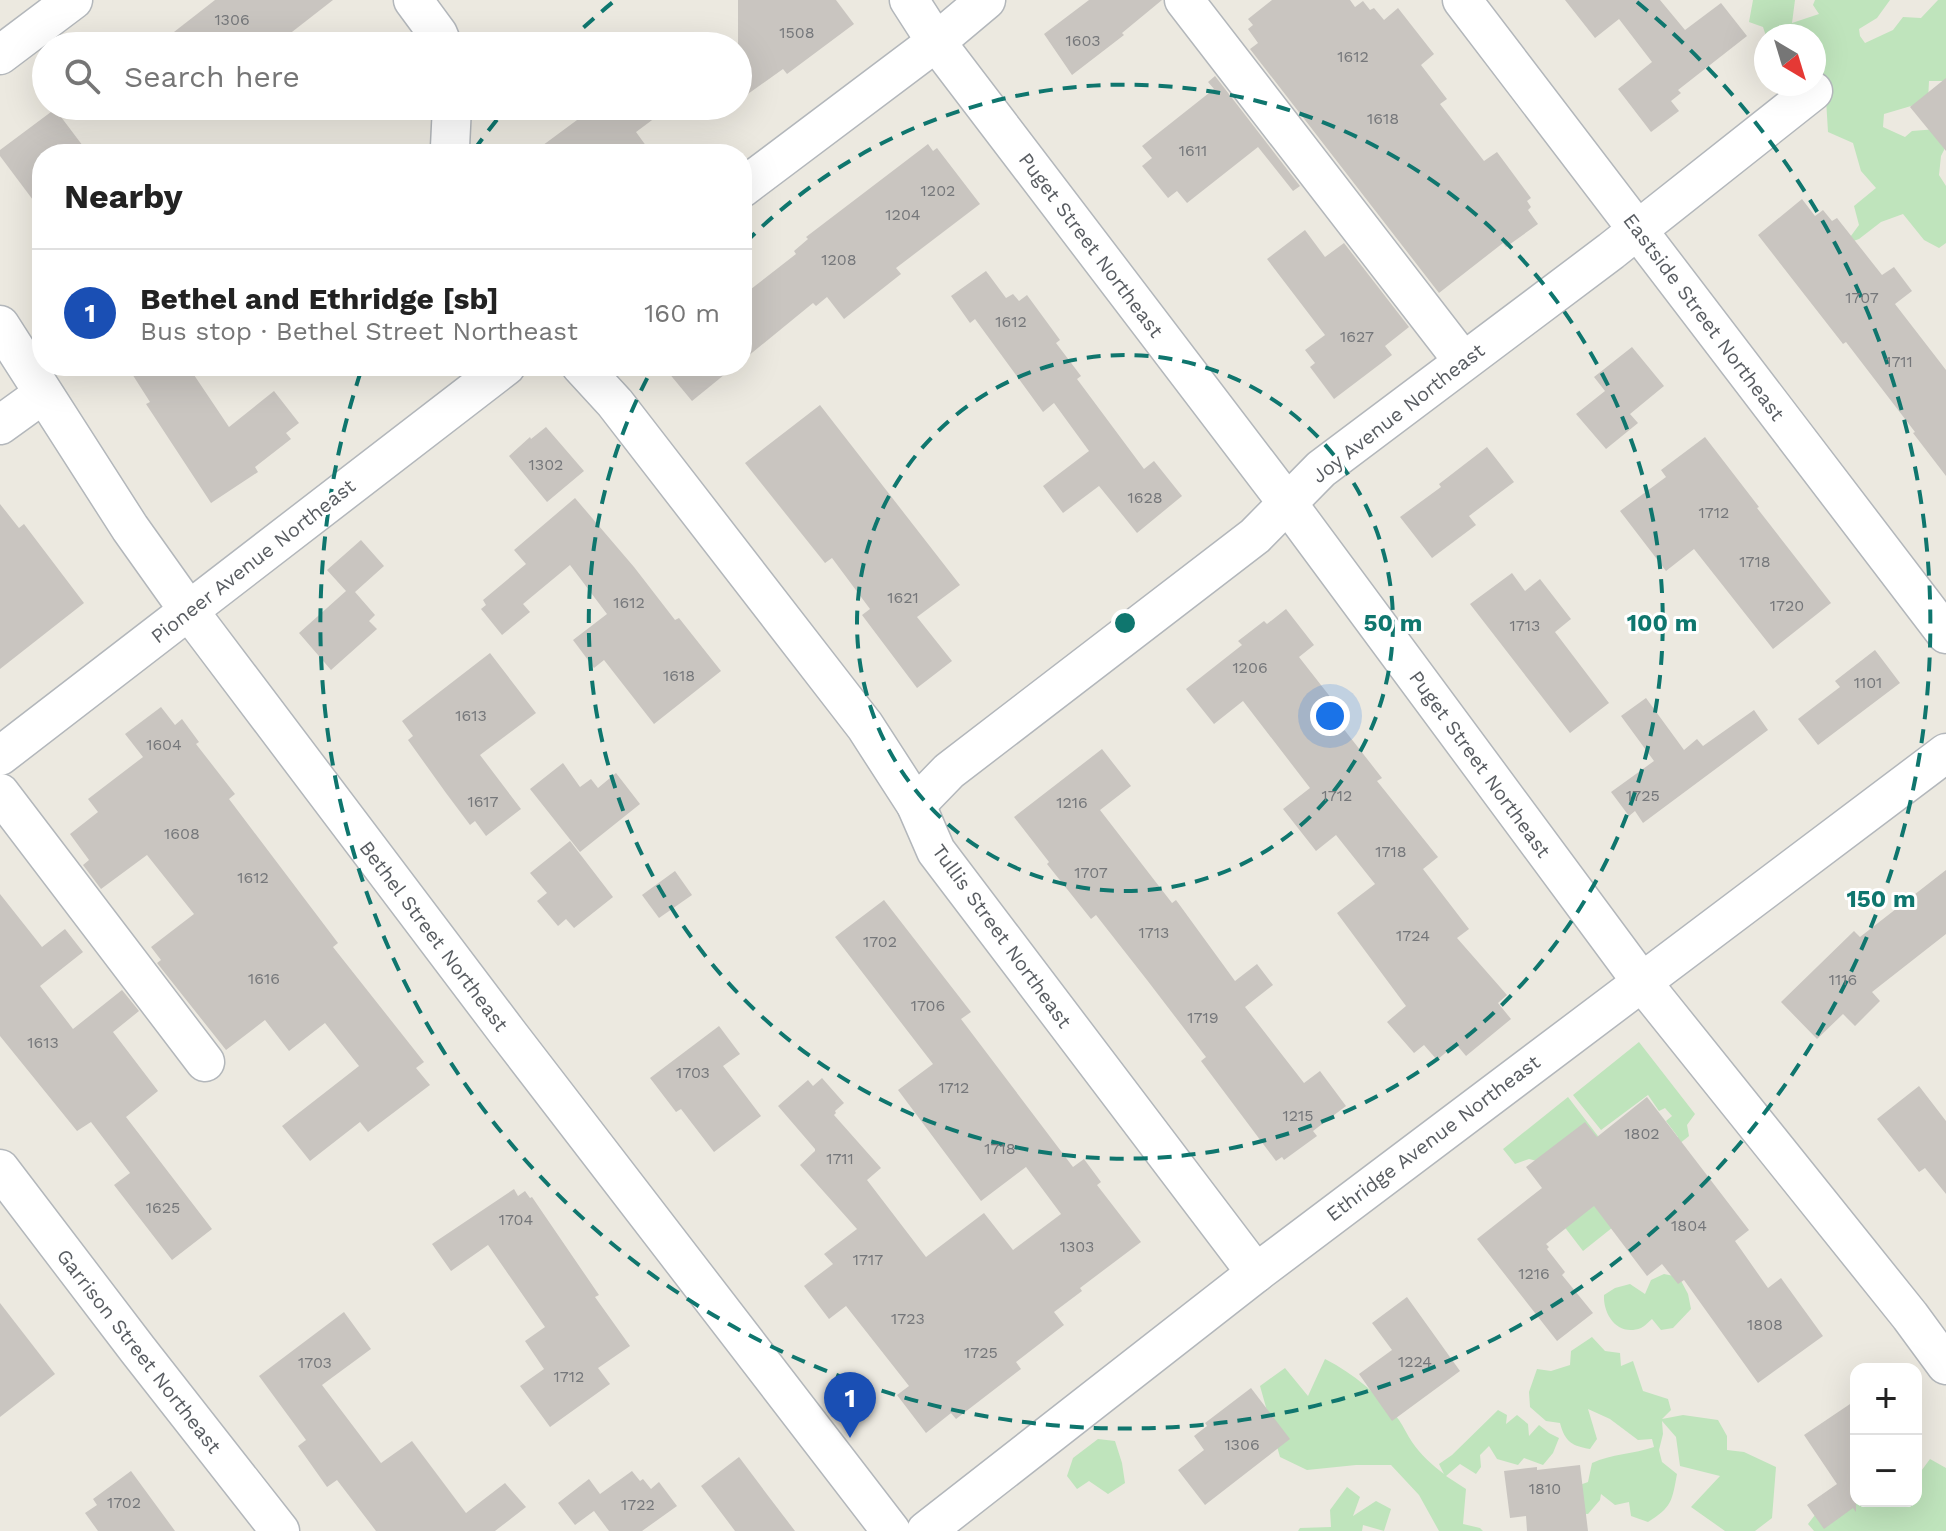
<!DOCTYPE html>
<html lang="en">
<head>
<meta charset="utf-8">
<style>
  body { margin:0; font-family:"Work Sans",sans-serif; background:#f2f2f2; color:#222 }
  .controls { position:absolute; right:24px; bottom:24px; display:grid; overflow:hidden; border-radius:16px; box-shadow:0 8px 32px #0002 }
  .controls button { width:72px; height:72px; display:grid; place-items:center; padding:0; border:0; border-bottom:2px solid #e0e0e0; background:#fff; color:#222; font:40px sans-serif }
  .compass { position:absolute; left:1754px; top:24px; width:72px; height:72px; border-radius:50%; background:#fff; box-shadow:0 8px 32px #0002; rotate:142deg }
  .you { position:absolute; left:1330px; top:716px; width:28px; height:28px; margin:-20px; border:6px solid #fff; border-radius:50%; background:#1a73e8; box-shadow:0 0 0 12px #1a73e833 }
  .badge { display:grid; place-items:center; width:52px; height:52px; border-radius:50%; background:#e82e2b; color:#fff; font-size:26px; font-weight:700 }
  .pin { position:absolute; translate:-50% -66px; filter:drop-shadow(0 2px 4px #0008) }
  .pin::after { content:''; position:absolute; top:42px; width:28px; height:24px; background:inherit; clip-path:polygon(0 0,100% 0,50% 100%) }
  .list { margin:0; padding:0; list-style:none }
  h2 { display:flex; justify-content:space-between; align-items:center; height:104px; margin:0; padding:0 32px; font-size:34px }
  h2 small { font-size:26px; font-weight:400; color:#767676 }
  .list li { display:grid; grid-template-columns:52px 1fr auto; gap:24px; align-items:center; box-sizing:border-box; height:128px; padding:0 32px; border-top:2px solid #e0e0e0 }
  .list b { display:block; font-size:30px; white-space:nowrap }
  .list p { margin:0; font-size:26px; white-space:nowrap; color:#767676 }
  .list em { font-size:26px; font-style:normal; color:#767676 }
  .icon { flex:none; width:44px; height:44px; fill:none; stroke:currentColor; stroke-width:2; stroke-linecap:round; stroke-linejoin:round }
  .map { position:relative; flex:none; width:1946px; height:1531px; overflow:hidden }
  .search { position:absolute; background:#fff; box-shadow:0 8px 32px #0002; left:32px; top:32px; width:720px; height:88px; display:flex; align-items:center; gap:20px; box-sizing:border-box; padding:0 28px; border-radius:44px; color:#767676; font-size:30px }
  .panel { position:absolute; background:#fff; box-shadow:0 8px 32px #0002; left:32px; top:144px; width:720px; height:232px; border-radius:32px }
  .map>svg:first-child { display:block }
</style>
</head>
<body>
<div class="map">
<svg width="1946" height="1531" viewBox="0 0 1946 1531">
  <rect width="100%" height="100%" fill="#ece9e0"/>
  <g fill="#bfe4bc">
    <path d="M1753,0H1795L1792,23L1819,14L1813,5L1815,0H1890L1877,18L1859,29L1860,36L1865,43L1893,30L1903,17L1921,18L1938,0H1946V81H1929L1928,101L1884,114L1883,127L1905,137L1912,131L1937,129L1946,146L1941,156L1939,175L1946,186V243L1939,248L1924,240L1903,214L1881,222L1859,239L1845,244L1859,225L1854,206L1876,188L1861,171L1853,143L1828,132L1826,99L1780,93L1778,84H1814V36H1766L1763,27L1749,22Z"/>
    <path d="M1639,1042L1695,1114L1687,1125L1689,1136L1679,1144L1672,1142L1678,1137L1666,1121L1672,1116L1665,1108L1659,1111L1648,1095L1601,1130L1573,1095Z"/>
    <path d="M1568,1097L1647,1200L1583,1251L1540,1195L1550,1194L1537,1161L1529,1159L1515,1164L1503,1149Z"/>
    <path d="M1664,1274L1679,1277L1688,1294L1691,1309L1673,1328L1661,1330L1652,1319C1648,1322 1645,1326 1641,1328C1618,1337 1603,1315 1604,1295L1615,1288L1630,1284L1645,1294L1651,1280Z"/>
    <path d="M1592,1337L1605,1351L1620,1353L1621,1366L1633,1361L1643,1391L1668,1399L1671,1410L1662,1419L1683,1415L1718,1420L1727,1436V1450L1744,1452L1776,1467L1772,1518L1755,1531H1725L1691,1507L1720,1476L1680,1466L1676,1437L1662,1421L1663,1434L1659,1450L1662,1462L1677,1474C1672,1501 1672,1507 1648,1522L1631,1516L1629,1502L1615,1505L1601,1494L1600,1500L1588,1514L1566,1513L1577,1486L1588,1482L1592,1463C1611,1454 1634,1454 1654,1447L1652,1439L1638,1440L1610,1419L1588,1409L1597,1439L1590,1449C1572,1446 1565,1442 1560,1423L1546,1421L1530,1407L1529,1392L1537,1369L1551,1371L1570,1365L1571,1351Z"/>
    <path d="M1325,1359C1354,1374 1378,1394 1399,1420C1404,1427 1407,1435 1412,1442C1421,1455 1432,1465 1444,1474L1439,1464L1452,1455L1498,1410L1507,1415L1506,1424L1517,1415L1528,1424L1529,1436L1539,1425L1549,1433L1559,1438L1553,1453L1543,1465L1524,1458L1518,1465L1497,1459L1489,1446L1480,1455L1481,1467L1476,1474L1460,1464L1446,1476L1466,1489L1463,1524L1480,1528L1483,1531H1439L1419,1495L1391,1465H1356L1307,1470L1280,1457L1260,1386L1285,1368L1308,1396Z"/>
    <path d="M1098,1439L1115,1441L1122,1463L1125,1483L1108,1494L1089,1481L1077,1489L1067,1476L1073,1458Z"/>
    <path d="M1930,1459L1946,1468V1531H1814L1808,1524L1828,1498L1856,1501H1916V1478Z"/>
    <path d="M1347,1487L1360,1497L1353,1516L1376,1501L1391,1509L1384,1531L1363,1525L1362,1531H1298L1300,1528L1331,1527L1330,1510Z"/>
  </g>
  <g fill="#c9c5c0">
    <path d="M215,0H333L274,46H156Z"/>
    <path d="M738,0H836L854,24L787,74L783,69L738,101Z"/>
    <path d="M1089,0H1162L1122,33L1124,35L1072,75L1044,34Z"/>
    <path d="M1272,0H1350L1355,7L1363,1L1370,10L1374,8L1384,20L1398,8L1434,54L1421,65L1447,99L1440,104L1484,161L1497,152L1531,198L1527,201L1531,207L1528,210L1538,224L1506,247L1503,243L1439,293L1250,49L1258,43L1248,29L1253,25L1248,19Z"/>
    <path d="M1565,0H1660L1685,30L1721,3L1747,36L1678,90L1681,93L1671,101L1679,111L1651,132L1618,89L1652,62L1619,19L1595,38Z"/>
    <path d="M1215,76L1300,186L1293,191L1258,147L1187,203L1177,191L1168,198L1142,166L1152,158L1142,146L1214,89L1208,82Z"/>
    <path d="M1946,78V151L1910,107Z"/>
    <path d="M596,106H671L636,132L652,154H531Z"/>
    <path d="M55,109L89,154H42V212L0,156V150Z"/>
    <path d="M928,144L933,151L937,148L980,204L896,268L901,274L844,319L827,297L816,306L813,303L742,361V296L796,254L794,251L808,239L806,237Z"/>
    <path d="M1802,199L1815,216L1823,210L1832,221L1837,218L1882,275L1894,267L1912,291L1895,304L1946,370V476L1913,433L1915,432L1846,342L1843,344L1758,235Z"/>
    <path d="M1305,230L1325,257L1344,243L1409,327L1385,346L1392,355L1334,399L1310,367L1315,363L1305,350L1325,335L1267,259Z"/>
    <path d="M986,271L1006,298L1013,294L1019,301L1027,295L1060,340L1056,343L1081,376L1077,379L1144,469L1154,461L1182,496L1137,533L1099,486L1063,513L1043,486L1089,451L1054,403L1043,412L975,319L970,323L951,296Z"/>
    <path d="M1632,347L1664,386L1630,414L1638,423L1606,449L1576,414L1605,391L1594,377Z"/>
    <path d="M127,366H188L229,427L274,391L299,423L286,433L291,439L255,467L258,472L211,503L146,404L150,402Z"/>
    <path d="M663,366H735L692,401Z"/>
    <path d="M820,405L960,585L917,617L952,661L917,688L862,615L870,609L832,558L825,563L745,463Z"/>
    <path d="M546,427L584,471L547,502L509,456L530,437L531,439Z"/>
    <path d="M1705,437L1759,507L1757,508L1831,603L1773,649L1694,549L1666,571L1620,511L1666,477L1661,470Z"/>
    <path d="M1487,447L1514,482L1469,516L1476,525L1432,558L1400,517L1441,487L1439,484Z"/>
    <path d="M575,498L634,567L675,620L679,618L721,671L654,724L604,660L594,668L573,640L607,614L570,565L523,604L530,612L502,635L481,609L486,605L483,600L526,564L514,550Z"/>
    <path d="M0,504L19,528L24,524L84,603L0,669Z"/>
    <path d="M361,540L384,566L355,592L375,615L369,621L377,629L331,670L299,633L346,591L327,570Z"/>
    <path d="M1512,573L1525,591L1540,579L1571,619L1555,632L1609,703L1570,733L1470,604Z"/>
    <path d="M1286,609L1314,645L1299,657L1346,717L1339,723L1382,778L1377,781L1438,857L1423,869L1469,929L1457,938L1507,995L1498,1003L1511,1019L1466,1056L1456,1044L1437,1060L1424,1045L1414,1053L1387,1022L1406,1006L1337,913L1375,884L1336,835L1316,851L1283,809L1310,788L1243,701L1214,724L1186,689L1242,645L1238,641L1264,621L1267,624Z"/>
    <path d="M1875,650L1900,683L1818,745L1798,719L1840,687L1835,681Z"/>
    <path d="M490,653L536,713L480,755L521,809L486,836L475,821L470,825L446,793L408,740L413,736L402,721Z"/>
    <path d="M1646,698L1684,750L1697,739L1703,746L1754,710L1768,730L1643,823L1635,811L1629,816L1611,792L1654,761L1621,716Z"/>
    <path d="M161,707L175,725L182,719L199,742L196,744L235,794L229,799L338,943L333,947L424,1062L416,1068L430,1085L368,1132L360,1122L310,1161L282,1126L359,1066L325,1023L289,1051L265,1020L226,1050L157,963L161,960L151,947L194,914L147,855L101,889L83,865L89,860L70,834L98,812L88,799L143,757L125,734Z"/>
    <path d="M1102,749L1131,786L1100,810L1172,903L1176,900L1235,981L1257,964L1273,985L1245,1007L1304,1083L1320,1071L1346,1106L1313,1131L1317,1136L1284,1160L1282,1157L1276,1161L1201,1061L1206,1057L1147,980L1096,915L1091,919L1047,864L1049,862L1014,817Z"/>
    <path d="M563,763L580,787L591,779L598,788L616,773L640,804L580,852L530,789Z"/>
    <path d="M570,841L613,897L574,928L566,919L558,926L537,901L547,893L530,873Z"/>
    <path d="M1946,870V934L1872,992L1880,1001L1855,1026L1843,1014L1817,1039L1781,1002L1854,931L1860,937Z"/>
    <path d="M675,871L692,895L659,918L642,895Z"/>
    <path d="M0,894L42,947L65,929L83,952L40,986L73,1029L122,990L139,1011L113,1032L158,1091L126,1117L212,1229L172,1260L114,1185L130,1173L91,1122L77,1131L0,1036Z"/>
    <path d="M884,900L971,1012L961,1019L1073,1167L1084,1159L1101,1182L1097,1185L1141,1242L1080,1288L1082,1291L1054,1312L1064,1325L1016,1362L1021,1369L956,1419L951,1413L926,1433L897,1395L909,1386L846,1306L829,1319L804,1286L833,1264L824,1254L857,1229L800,1165L815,1151V1149L778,1106L808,1080L813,1086L822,1078L844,1103L835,1111L836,1113L834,1115L881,1168L867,1180L926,1257L984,1213L1013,1250L1061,1214L1026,1167L981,1201L898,1090L933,1064L835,937Z"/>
    <path d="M719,1026L740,1054L723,1066L761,1116L714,1152L681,1109L676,1112L650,1078Z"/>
    <path d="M1919,1086L1946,1121V1194L1925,1168L1919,1172L1877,1119Z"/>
    <path d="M1647,1097L1749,1230L1735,1241L1768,1288L1781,1278L1823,1336L1758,1383L1684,1280L1678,1284L1662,1264L1647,1276L1594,1206L1546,1244L1549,1247L1547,1249L1565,1272L1562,1275L1593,1313L1557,1341L1477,1239L1542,1188L1526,1167L1585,1122L1597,1137Z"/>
    <path d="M514,1189L518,1196L525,1191L530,1198L532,1197L599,1295L595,1297L630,1346L598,1368L610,1384L550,1427L520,1386L544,1369L525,1341L545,1327L488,1245L451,1271L432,1244Z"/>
    <path d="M1407,1297L1460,1371L1392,1421L1359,1374L1392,1350L1372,1323Z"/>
    <path d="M0,1303L55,1374L0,1417Z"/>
    <path d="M344,1312L371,1349L322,1385L381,1463L412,1441L466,1513L505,1483L526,1507L495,1531H376L337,1480L327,1487L298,1446L306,1440L259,1376Z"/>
    <path d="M1251,1388L1290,1439L1205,1505L1178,1470L1204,1450L1194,1436L1207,1426L1205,1423Z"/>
    <path d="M1856,1400V1512L1853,1508L1824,1529L1807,1505L1837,1484L1804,1435Z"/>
    <path d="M739,1457L769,1497L795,1531H735L701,1486Z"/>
    <path d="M1580,1465L1588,1531H1527L1526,1516L1510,1518L1504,1471L1537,1467V1470Z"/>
    <path d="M131,1471L175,1531H98L85,1513L97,1505L93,1499Z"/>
    <path d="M632,1471L640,1481L643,1479L651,1489L659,1482L677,1506L642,1531H609L594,1511L575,1525L558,1503L589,1479L600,1494Z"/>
  </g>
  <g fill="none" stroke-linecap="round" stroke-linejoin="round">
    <g stroke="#b3b7bb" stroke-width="41">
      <g id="minor">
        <path d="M413,0L438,34L443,46"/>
        <path d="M909,0L936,42L1288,504L1641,981L1910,1316L1946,1365"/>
        <path d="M1184,0L1463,361"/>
        <path d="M1462,0L1946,634"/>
        <path d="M0,55L73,0"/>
        <path d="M451,154L450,147L452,106"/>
        <path d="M742,188L936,42L986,0"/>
        <path d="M0,325L130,528L189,611L507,1032L891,1531"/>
        <path d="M581,366L615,403L865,726L916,805L936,851L1256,1273"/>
        <path d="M0,425L43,394"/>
        <path d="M0,756L506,366"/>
        <path d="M0,793L205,1062"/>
        <path d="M916,805L949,771L1255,536L1321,469L1611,251L1813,91"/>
        <path d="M0,1169L138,1350L280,1531"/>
        <path d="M926,1531L1256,1273L1946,753"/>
      </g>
    </g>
    <use href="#minor" stroke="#fff" stroke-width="38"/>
  </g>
  <g fill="none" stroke="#0f766e" stroke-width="4" stroke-dasharray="14 10">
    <circle cx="1125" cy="623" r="268"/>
    <path d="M745 243A537 537 0 1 1 653 367"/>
    <path d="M474 150A805 805 0 0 1 504 111M566 44A805 805 0 0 1 613 2M1637 2A805 805 0 1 1 362 368"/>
  </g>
  <g text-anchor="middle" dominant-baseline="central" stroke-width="6" stroke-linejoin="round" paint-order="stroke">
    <g font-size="16" fill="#75777a">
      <text x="232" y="19">1306</text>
      <text x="797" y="32">1508</text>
      <text x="1083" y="40">1603</text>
      <text x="1353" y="56">1612</text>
      <text x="1383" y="118">1618</text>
      <text x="1193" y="150">1611</text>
      <text x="938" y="190">1202</text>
      <text x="903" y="214">1204</text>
      <text x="839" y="259">1208</text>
      <text x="1862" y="297">1707</text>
      <text x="1011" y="321">1612</text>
      <text x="1357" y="336">1627</text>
      <text x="1899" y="361">1711</text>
      <text x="546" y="464">1302</text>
      <text x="1145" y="497">1628</text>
      <text x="1714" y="512">1712</text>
      <text x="1755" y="561">1718</text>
      <text x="903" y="597">1621</text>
      <text x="629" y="602">1612</text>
      <text x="1787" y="605">1720</text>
      <text x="1525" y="625">1713</text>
      <text x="1250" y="667">1206</text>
      <text x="679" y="675">1618</text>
      <text x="1868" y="682">1101</text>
      <text x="471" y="715">1613</text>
      <text x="164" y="744">1604</text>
      <text x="1337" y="795">1712</text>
      <text x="1643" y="795">1725</text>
      <text x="483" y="801">1617</text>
      <text x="1072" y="802">1216</text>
      <text x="182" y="833">1608</text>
      <text x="1391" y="851">1718</text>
      <text x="1091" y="872">1707</text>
      <text x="253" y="877">1612</text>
      <text x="1154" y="932">1713</text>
      <text x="1413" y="935">1724</text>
      <text x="880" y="941">1702</text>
      <text x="264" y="978">1616</text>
      <text x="1843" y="979">1116</text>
      <text x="928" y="1005">1706</text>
      <text x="1203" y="1017">1719</text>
      <text x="43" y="1042">1613</text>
      <text x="693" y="1072">1703</text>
      <text x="954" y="1087">1712</text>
      <text x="1298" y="1115">1215</text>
      <text x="1642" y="1133">1802</text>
      <text x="1000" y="1148">1718</text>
      <text x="840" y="1158">1711</text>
      <text x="163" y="1207">1625</text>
      <text x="516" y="1219">1704</text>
      <text x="1689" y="1225">1804</text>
      <text x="1077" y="1246">1303</text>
      <text x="868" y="1259">1717</text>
      <text x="1534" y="1273">1216</text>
      <text x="908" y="1318">1723</text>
      <text x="1765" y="1324">1808</text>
      <text x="981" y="1352">1725</text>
      <text x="1415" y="1361">1224</text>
      <text x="315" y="1362">1703</text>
      <text x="569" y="1376">1712</text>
      <text x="1242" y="1444">1306</text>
      <text x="1545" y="1488">1810</text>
      <text x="124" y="1502">1702</text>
      <text x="638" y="1504">1722</text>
    </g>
    <g font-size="20" fill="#595d62" stroke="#fff">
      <text transform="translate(1091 245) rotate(53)">Puget Street Northeast</text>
      <text transform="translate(1704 317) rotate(53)">Eastside Street Northeast</text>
      <text transform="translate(1398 413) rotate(-38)">Joy Avenue Northeast</text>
      <text transform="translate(253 561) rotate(-38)">Pioneer Avenue Northeast</text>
      <text transform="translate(1480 764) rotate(54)">Puget Street Northeast</text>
      <text transform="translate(434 936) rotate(53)">Bethel Street Northeast</text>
      <text transform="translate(1002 936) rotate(54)">Tullis Street Northeast</text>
      <text transform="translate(1433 1138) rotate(-37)">Ethridge Avenue Northeast</text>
      <text transform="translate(139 1351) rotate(52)">Garrison Street Northeast</text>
    </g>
  </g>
  <circle cx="1125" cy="623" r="12" fill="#0f766e" stroke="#fff" stroke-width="4"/>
  <g font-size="24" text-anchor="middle" font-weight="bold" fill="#0f766e" stroke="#fff" stroke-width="6" stroke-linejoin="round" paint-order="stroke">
    <text x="1393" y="631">50 m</text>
    <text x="1662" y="631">100 m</text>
    <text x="1881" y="907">150 m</text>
  </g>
</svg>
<div class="controls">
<button>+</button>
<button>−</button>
</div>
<svg class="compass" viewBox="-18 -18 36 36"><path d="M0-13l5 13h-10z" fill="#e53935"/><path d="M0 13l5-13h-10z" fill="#767676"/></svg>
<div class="you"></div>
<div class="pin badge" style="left:850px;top:1438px;background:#1a4fb4">1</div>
<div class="search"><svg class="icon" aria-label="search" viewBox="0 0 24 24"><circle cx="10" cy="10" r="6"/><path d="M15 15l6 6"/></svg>Search here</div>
<section class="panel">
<h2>Nearby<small></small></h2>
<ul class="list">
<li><span class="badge" style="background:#1a4fb4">1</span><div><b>Bethel and Ethridge [sb]</b><p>Bus stop · Bethel Street Northeast</p></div><em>160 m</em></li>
</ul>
</section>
</div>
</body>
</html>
